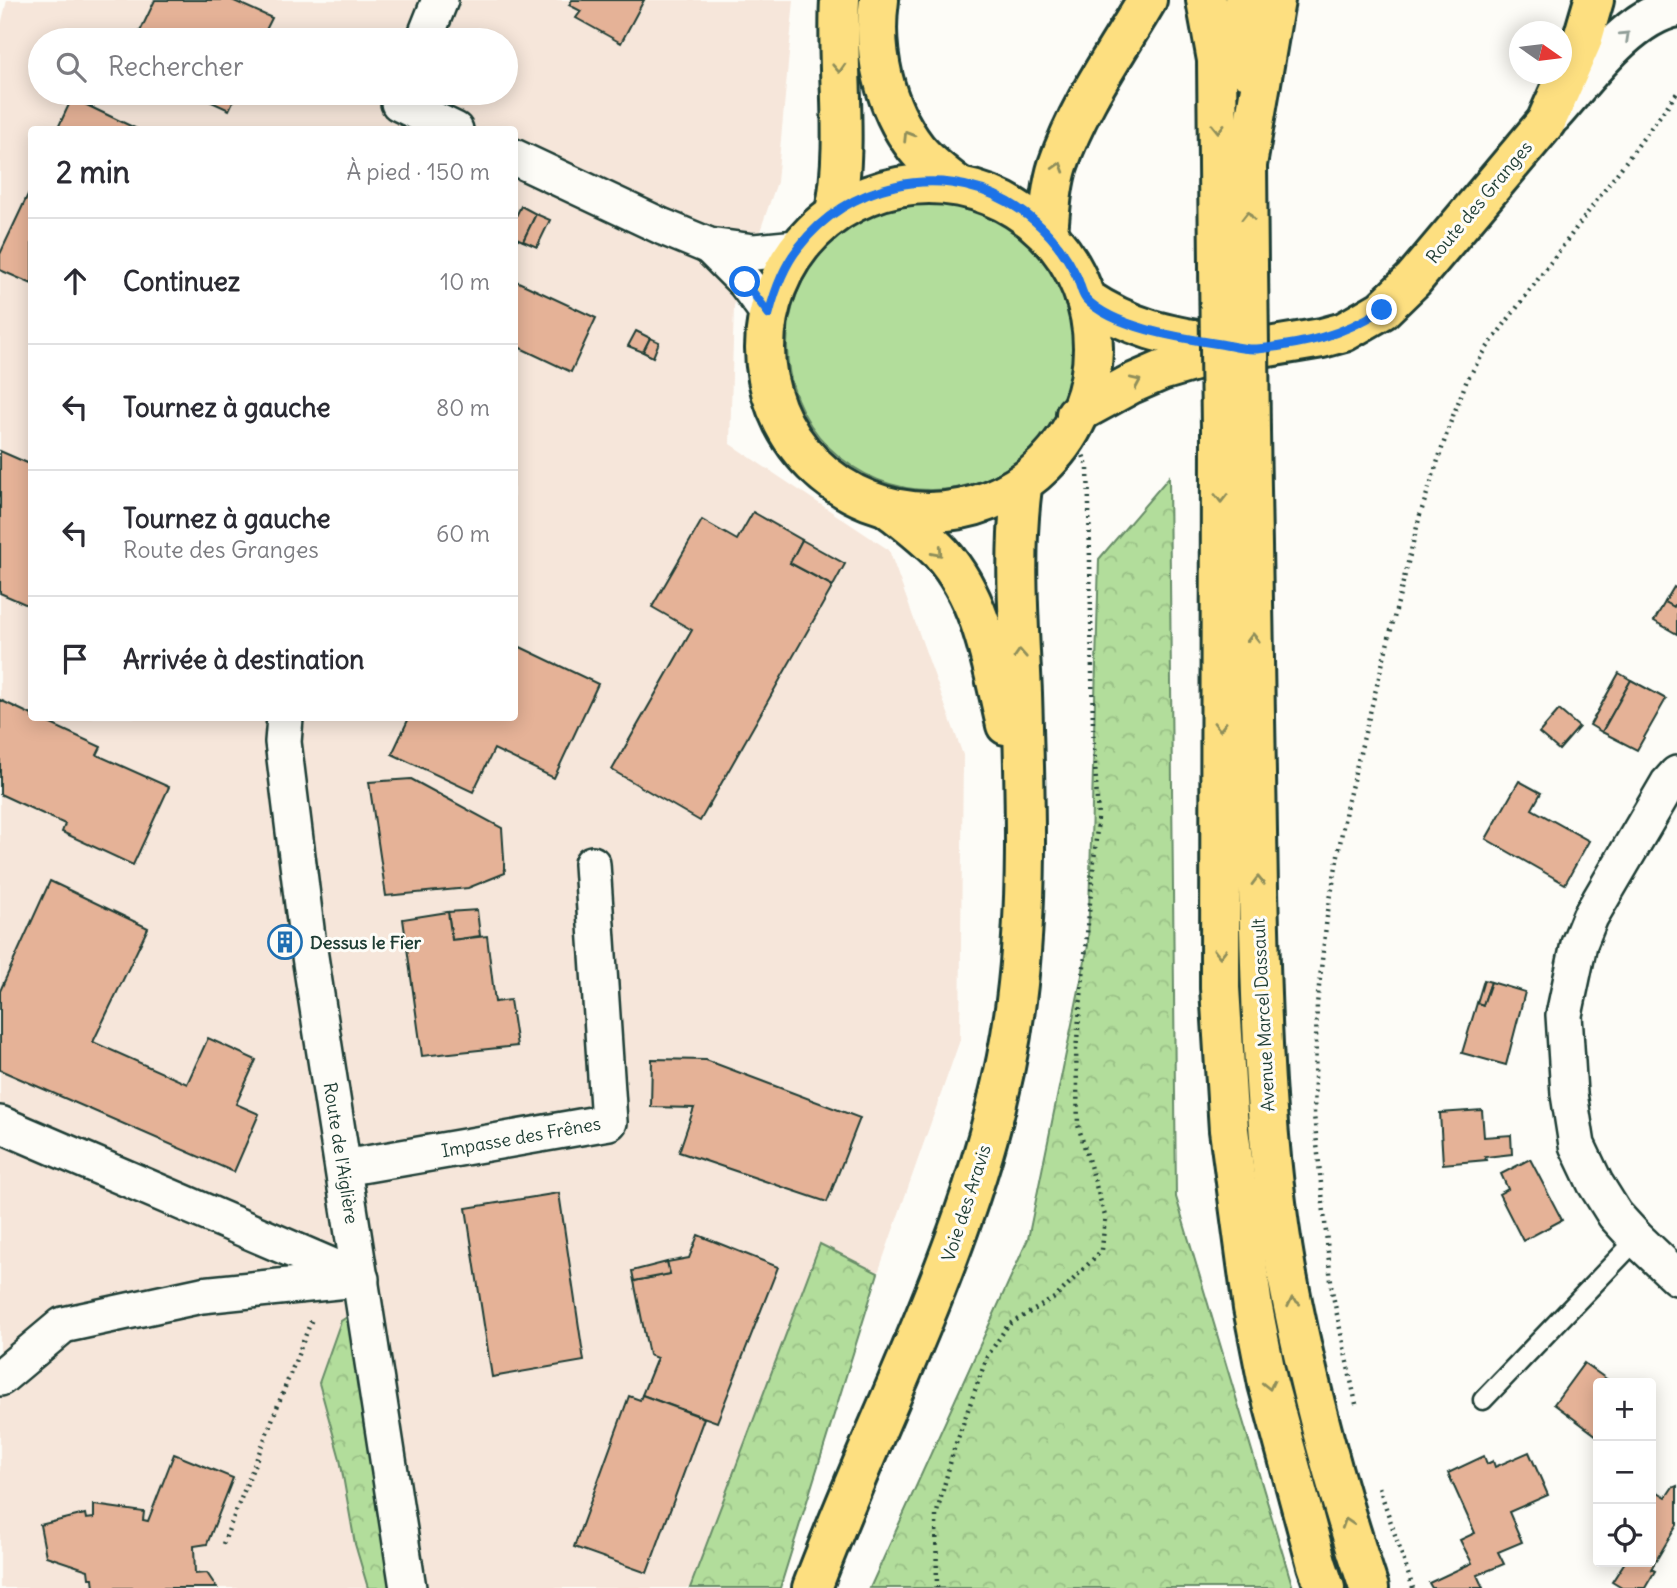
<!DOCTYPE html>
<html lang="fr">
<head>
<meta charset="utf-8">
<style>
  body { margin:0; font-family:Delius,sans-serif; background:#f7f7f7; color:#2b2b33 }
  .controls { position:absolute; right:21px; bottom:21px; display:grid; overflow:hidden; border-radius:7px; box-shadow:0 4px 18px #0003 }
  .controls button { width:63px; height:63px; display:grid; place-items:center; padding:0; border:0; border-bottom:2px solid #e1e1e2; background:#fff; color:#2b2b33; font:35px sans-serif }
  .compass { position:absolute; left:1509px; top:21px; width:63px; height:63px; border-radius:50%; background:#fff; box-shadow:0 4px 18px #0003; rotate:104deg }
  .stop { position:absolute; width:21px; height:21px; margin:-16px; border:5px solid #1a73e8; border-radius:50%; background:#fff }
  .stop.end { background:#1a73e8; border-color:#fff; box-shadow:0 2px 7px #0008 }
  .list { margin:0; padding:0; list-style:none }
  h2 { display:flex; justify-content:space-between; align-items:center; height:91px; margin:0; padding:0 28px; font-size:30px }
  h2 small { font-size:23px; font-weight:400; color:#7c7c81 }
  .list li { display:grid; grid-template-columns:46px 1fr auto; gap:21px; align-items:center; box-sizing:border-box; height:126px; padding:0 28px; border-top:2px solid #e1e1e2 }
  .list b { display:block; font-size:26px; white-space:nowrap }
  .list p { margin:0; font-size:23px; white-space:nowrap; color:#7c7c81 }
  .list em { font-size:23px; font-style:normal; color:#7c7c81 }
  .icon { flex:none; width:38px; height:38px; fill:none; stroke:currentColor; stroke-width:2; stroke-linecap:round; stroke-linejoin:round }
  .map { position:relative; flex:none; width:1677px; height:1588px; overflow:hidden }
  .search { position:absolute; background:#fff; box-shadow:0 4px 18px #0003; left:28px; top:28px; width:490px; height:77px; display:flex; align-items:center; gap:18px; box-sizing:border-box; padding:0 24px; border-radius:38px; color:#7c7c81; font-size:26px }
  .panel { position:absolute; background:#fff; box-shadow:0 4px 18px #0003; left:28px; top:126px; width:490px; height:595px; border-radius:7px }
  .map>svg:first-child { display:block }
</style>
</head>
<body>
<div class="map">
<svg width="1677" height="1588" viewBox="0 0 1677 1588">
  <defs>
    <pattern id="forest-crowns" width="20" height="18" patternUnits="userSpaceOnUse" patternTransform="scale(1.75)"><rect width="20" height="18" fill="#b2dd9b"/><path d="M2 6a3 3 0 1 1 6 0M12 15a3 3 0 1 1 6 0" fill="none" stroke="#99bf86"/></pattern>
  </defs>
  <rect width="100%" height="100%" fill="#fdfcf7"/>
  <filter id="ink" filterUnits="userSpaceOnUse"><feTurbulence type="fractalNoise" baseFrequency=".0143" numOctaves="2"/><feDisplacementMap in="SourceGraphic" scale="14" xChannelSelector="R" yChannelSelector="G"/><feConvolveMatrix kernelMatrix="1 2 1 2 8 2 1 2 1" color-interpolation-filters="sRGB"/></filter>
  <g filter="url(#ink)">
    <path fill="#f6e6da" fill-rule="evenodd" d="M7,0H794L777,182L734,306L730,444L889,550L963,755L960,1040L878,1273L780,1588H0V29ZM40,40H506V93H40ZM32,130H514V718H32Z"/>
    <g fill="url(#forest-crowns)" stroke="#688d68" stroke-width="2">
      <path d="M1169,477L1176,1197L1293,1588H870L1028,1239L1088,946L1099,559Z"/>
      <path d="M820,1244L878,1273L780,1588H690Z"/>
      <path d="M355,1312L397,1588H368L355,1544L340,1459L319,1383L341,1321Z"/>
    </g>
    <circle fill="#b2dd9b" stroke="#688d68" stroke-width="2" cx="931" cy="346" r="144"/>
    <g fill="#e5b297" stroke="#1f3d34" stroke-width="2">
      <path d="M155,0H232L272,18L261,40H136Z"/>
      <path d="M572,0H644L621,43L576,18L581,11L569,5Z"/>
      <path d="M192,93H237L229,110Z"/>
      <path d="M72,98L139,130H57Z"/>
      <path d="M32,186V284L0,270V254Z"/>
      <path d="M521,206L536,214L523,241L514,237V220Z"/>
      <path d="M536,214L550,220L537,247L523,241Z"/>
      <path d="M514,280L596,318L571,372L514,345Z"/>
      <path d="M636,331L650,338L643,352L628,346Z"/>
      <path d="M650,338L659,342L653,357L643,352Z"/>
      <path d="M0,451L32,465V607L0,593Z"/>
      <path d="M753,512L802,540L790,563L833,586L700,821L612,770L692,630L652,607L702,520L737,540Z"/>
      <path d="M802,540L845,564L833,586L790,563Z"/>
      <path d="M1674,587L1677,589V602L1674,607L1665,602Z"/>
      <path d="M1665,602L1674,607L1677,602V634L1654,621Z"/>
      <path d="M514,644L598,684L554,778L494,749L473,792L392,754L409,718H514Z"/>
      <path d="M1619,673L1631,680L1602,732L1590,725Z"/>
      <path d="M1631,680L1666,699L1637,750L1602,732Z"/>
      <path d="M0,700L32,715V718H38L101,747L97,755L169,787L133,865L62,832L65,824L0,794Z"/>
      <path d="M1559,710L1579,727L1559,750L1539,733Z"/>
      <path d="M411,779L502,828L505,873L468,888L386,896L369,782Z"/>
      <path d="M1519,781L1541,793L1532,809L1589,841L1565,884L1486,839Z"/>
      <path d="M50,881L148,928L93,1042L187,1084L208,1038L256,1060L236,1104L259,1114L234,1172L0,1070V991Z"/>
      <path d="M477,910L480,936L452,940L448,912Z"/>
      <path d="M448,912L452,940L487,936L495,1002L510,1000L517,1046L422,1056L403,919Z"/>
      <path d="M289,926L291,957L280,958L278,927Z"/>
      <path d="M1484,980L1491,982L1483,1005L1477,1003Z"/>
      <path d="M1491,982L1525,992L1506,1065L1462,1053L1477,1003L1483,1005Z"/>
      <path d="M652,1059L706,1060L860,1118L827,1202L679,1152L694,1108L651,1107Z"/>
      <path d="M1482,1110L1484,1137L1511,1135L1512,1154L1485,1157L1486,1160L1443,1164L1440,1113Z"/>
      <path d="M1530,1159L1562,1220L1523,1241L1499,1194L1508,1189L1501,1174Z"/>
      <path d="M559,1193L584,1361L492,1377L466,1208Z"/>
      <path d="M698,1235L778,1267L717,1422L642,1395L657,1358L649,1355L634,1281L670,1274L667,1262L689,1258Z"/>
      <path d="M667,1262L670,1274L634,1281L632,1271Z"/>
      <path d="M1584,1363L1612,1383H1598L1597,1436L1554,1404Z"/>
      <path d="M642,1395L704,1418L647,1573L574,1547L629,1396L640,1400Z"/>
      <path d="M1529,1452L1548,1495L1509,1512L1522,1542L1498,1552L1504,1564L1477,1575L1483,1588H1432L1429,1583L1472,1563L1460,1540L1475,1533L1448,1473L1484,1456L1487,1464L1493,1461L1495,1467Z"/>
      <path d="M174,1454L233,1478L207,1544L194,1546L195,1574L207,1573L217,1588H94L93,1578H89L88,1570L46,1556L40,1525L85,1514L86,1519L94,1518V1505L144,1512L143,1520L148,1521Z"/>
      <path d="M1677,1486V1525L1651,1569L1655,1571L1645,1588H1622L1612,1582L1625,1562H1651V1488L1666,1497L1672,1488Z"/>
    </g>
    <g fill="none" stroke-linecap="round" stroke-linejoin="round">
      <g stroke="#1f3d34" stroke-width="23">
        <path id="service" d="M1483,1400L1637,1239"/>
      </g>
      <g stroke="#1f3d34" stroke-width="40">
        <g id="minor">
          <path d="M424,40L440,0"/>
          <path d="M399,103L455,130"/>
          <path d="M514,157L663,227L709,246L754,252L797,248"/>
          <path d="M709,246L745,282L769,314"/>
          <path d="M285,718L283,742L307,937L408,1588"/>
          <path d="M1677,774L1668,784L1590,917L1579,944L1564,1015L1569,1094L1577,1145L1595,1183L1615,1215L1637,1239L1677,1277"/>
          <path d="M0,1124L361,1279"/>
          <path d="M344,1168L609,1122L592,864"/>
          <path d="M0,1378L63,1325L202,1295L357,1279"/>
        </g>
      </g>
      <g stroke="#1f3d34" stroke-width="44">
        <path id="tertiary" d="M1552,115C1584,80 1628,16 1677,7"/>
      </g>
      <g stroke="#1f3d34" stroke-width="44">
        <g id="primary">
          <circle cx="929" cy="348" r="164"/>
          <path d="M1085,298C1136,332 1172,336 1231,346"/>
          <path d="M1076,414L1131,384L1161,371L1209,357L1322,338L1344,332L1382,310L1413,280L1546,122L1582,41L1594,0"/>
        </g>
      </g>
      <g stroke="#1f3d34" stroke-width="44">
        <g id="trunk">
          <path d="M879,0C872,51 884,106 916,148C927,162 942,173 956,184"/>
          <path d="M1206,0L1217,60L1219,266"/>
          <path d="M1244,0L1245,68"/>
          <path d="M835,212C849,142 836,71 840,0"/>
          <path d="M1048,234C1050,211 1051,187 1058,165C1078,106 1116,53 1147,0"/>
          <path d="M1248,266L1247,165L1275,0"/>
          <path d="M1221,430L1220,988L1229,1130L1253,1308L1268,1384L1317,1565L1325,1588"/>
          <path d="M1250,431C1253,584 1254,737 1258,889C1261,1016 1264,1144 1286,1270C1306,1378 1334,1484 1369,1588"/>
          <path d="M887,507C906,522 925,536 941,553C983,600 992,666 1006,725"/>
          <path d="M812,1588C885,1394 990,1210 1016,1001C1029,899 1025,795 1022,693C1019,624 1013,556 1022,487"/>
        </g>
      </g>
      <g stroke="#1f3d34" stroke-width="4.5" stroke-dasharray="2 5" stroke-linecap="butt">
        <path d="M1356,1404L1332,1291L1314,1115L1317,1004L1327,917L1347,804L1420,515L1451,421L1467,380L1486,349L1677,93"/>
        <path d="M1379,1487L1413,1588"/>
        <path d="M223,1544L312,1319"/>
        <path d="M937,1588L936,1516L954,1449L987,1357L1008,1325L1056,1297L1102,1250L1105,1216L1078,1125L1076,1050L1098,818L1093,728L1089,505L1088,469L1081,449"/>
      </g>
      <use href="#service" stroke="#fdfcf7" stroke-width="18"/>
      <use href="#minor" stroke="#fdfcf7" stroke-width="35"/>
      <use href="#tertiary" stroke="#fdfcf7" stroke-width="38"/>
      <use href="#primary" stroke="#fddf80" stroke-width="38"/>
      <use href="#trunk" stroke="#fddf80" stroke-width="38"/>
      <g stroke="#1f3d34" stroke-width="44" stroke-linecap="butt">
        <g id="trunk-bridge">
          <path d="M1219,266L1221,430"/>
          <path d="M1248,266L1250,431"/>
        </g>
      </g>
      <use href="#trunk-bridge" stroke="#fddf80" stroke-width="38"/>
    </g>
    <defs><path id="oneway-chevron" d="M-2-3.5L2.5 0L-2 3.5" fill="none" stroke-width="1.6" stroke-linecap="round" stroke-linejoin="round" transform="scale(1.75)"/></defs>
    <use stroke="#8e9c96" href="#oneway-chevron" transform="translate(1625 36) rotate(-43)"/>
    <g stroke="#8e8e5a">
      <use href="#oneway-chevron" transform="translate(839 68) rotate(87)"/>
      <use href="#oneway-chevron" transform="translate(1218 128) rotate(89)"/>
      <use href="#oneway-chevron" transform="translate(908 136) rotate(-122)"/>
      <use href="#oneway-chevron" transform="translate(1059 167) rotate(-73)"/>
      <use href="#oneway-chevron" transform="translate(1248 216) rotate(-90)"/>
      <use href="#oneway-chevron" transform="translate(1136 382) rotate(-24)"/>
      <use href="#oneway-chevron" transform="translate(1221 498) rotate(90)"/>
      <use href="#oneway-chevron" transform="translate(938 552) rotate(48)"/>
      <use href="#oneway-chevron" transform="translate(1253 638) rotate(-91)"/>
      <use href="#oneway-chevron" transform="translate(1020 654) rotate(-93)"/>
      <use href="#oneway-chevron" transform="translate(1220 726) rotate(90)"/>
      <use href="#oneway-chevron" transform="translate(1258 881) rotate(-91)"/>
      <use href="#oneway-chevron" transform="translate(1220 953) rotate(90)"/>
      <use href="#oneway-chevron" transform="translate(1293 1302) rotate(-102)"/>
      <use href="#oneway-chevron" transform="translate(1269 1385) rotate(77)"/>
      <use href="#oneway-chevron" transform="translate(1347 1523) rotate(-108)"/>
    </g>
  </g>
  <g fill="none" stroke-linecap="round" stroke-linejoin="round" filter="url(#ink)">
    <path stroke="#1a73e8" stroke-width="9" d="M745,282L769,314C775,290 783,267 799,247C847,184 938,162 1008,202C1037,219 1061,244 1076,275C1080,282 1081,293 1086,299C1114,328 1182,338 1220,344C1232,346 1245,350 1257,349C1306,344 1340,336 1382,310"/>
  </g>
  <defs>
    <g id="building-ring" transform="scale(1.75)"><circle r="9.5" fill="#fdfcf7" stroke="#1f6fb2" stroke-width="1.5"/><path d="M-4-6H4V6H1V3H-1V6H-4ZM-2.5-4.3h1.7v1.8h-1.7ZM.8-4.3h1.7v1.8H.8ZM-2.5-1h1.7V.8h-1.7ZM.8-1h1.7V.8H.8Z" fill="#1f6fb2"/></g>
  </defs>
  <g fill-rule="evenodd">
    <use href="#building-ring" x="285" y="942"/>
  </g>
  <g text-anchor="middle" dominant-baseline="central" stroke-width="6" stroke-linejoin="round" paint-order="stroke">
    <g font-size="18" fill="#1f3d34" stroke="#fdfcf7">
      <text transform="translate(1479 202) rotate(-50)">Route des Granges</text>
      <text transform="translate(1263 1015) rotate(-93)">Avenue Marcel Dassault</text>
      <text transform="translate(521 1137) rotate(-10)">Impasse des Frênes</text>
      <text transform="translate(341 1153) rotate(81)">Route de l'Aiglière</text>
      <text transform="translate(966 1203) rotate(-72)">Voie des Aravis</text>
    </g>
    <g font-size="18" font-weight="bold" fill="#1f3d34" stroke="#fdfcf7" text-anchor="start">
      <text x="310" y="942">Dessus le Fier</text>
    </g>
  </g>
</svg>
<div class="controls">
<button>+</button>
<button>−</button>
<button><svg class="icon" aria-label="locate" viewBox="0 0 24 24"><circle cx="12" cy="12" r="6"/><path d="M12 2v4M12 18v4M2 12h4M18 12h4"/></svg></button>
</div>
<svg class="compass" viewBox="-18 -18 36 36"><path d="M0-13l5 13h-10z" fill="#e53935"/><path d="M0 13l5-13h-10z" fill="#7c7c81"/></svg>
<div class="stop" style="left:745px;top:282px"></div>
<div class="stop end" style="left:1382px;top:310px"></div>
<div class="search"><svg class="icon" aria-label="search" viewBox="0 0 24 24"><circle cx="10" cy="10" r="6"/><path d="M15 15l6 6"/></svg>Rechercher</div>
<section class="panel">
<h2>2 min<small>À pied · 150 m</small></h2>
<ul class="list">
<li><svg class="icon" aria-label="ahead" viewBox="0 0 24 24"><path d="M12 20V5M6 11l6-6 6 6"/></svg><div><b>Continuez</b></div><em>10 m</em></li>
<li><svg class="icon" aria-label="left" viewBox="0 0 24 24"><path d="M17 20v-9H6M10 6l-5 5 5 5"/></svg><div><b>Tournez à gauche</b></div><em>80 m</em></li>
<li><svg class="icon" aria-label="left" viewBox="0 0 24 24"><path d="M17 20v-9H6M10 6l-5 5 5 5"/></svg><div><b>Tournez à gauche</b><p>Route des Granges</p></div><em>60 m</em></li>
<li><svg class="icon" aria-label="arrive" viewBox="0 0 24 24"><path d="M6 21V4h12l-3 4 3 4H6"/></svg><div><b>Arrivée à destination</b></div></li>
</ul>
</section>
</div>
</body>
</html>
